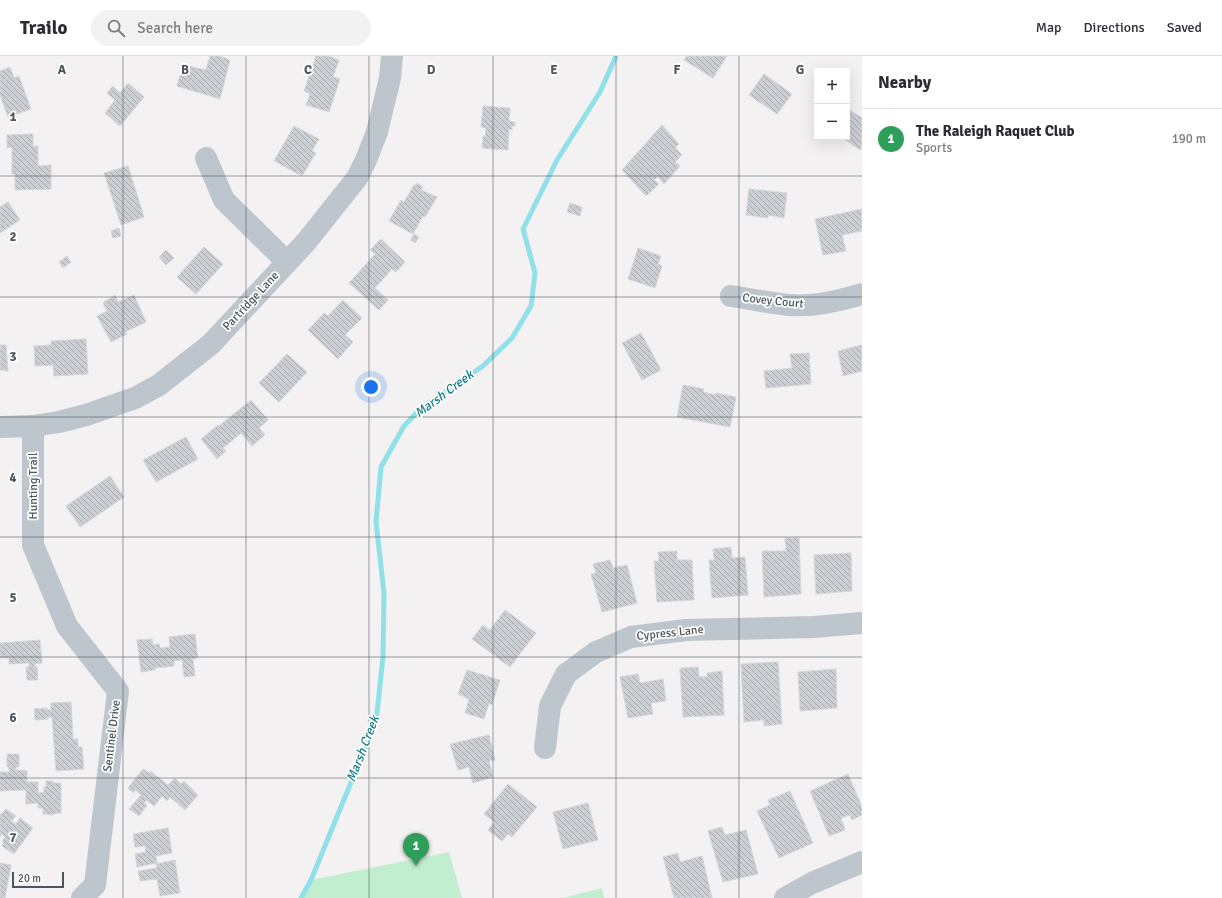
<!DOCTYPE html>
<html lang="en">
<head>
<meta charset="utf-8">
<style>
  body { margin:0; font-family:Signika,sans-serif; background:#f2f2f3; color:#2b2b33 }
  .controls { position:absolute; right:12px; top:12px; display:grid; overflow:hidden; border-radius:0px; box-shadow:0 4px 16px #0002 }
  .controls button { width:36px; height:36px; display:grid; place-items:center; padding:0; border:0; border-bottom:1px solid #e1e1e2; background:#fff; color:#2b2b33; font:20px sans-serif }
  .scale { position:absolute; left:12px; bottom:10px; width:52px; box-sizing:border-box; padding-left:4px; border:2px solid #49565d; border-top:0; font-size:11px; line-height:14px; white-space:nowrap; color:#49565d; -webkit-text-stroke:3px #fff; paint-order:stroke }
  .you { position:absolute; left:371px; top:331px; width:14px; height:14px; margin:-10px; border:3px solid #fff; border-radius:50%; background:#1a73e8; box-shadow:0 0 0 6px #1a73e833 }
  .badge { display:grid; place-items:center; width:26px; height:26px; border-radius:50%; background:#db2777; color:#fff; font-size:13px; font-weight:700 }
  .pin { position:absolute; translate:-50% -33px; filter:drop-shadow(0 1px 2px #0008) }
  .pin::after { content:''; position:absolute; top:21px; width:14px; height:12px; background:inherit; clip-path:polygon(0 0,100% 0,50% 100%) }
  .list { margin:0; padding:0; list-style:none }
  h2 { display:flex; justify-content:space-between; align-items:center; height:52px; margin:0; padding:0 16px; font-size:17px }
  h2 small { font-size:13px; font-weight:400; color:#7c7c81 }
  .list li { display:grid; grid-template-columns:26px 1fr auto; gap:12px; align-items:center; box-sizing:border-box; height:60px; padding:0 16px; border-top:1px solid #e1e1e2 }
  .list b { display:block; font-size:15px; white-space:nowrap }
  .list p { margin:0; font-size:13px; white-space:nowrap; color:#7c7c81 }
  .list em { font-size:13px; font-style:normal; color:#7c7c81 }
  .icon { flex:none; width:22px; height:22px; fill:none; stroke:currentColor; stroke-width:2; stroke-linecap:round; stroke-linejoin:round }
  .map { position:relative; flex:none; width:862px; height:842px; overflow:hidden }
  header { display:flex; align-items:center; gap:24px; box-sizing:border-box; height:56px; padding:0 20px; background:#fff; border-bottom:1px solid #e1e1e2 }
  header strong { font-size:19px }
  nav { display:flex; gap:22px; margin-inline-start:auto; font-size:14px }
  .search { width:280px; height:36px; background:#f2f2f3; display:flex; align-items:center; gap:10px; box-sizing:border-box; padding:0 14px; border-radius:22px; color:#7c7c81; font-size:15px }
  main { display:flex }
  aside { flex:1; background:#fff }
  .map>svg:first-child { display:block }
</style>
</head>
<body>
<header>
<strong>Trailo</strong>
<div class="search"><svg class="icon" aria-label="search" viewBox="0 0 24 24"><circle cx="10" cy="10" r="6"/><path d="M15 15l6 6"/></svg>Search here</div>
<nav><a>Map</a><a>Directions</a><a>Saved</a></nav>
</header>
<main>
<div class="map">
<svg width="862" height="842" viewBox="0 0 862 842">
  <defs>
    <pattern id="building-back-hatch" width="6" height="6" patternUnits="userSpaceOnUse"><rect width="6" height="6" fill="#cbced3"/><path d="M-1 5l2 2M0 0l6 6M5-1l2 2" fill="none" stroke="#a7aaae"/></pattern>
  </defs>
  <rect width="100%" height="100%" fill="#f3f1f1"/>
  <g fill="#c1eece">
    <path d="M449,796L462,842H301L311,824Z"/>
    <path d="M602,832L604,842H563Z"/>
  </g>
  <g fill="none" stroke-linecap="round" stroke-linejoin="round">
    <path stroke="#90e0ea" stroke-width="5" d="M301,842L311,824L368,685L377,657L383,601L384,537L376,466L381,411L404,370L421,352L483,310L512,282L531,250L535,217L523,173L557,104L600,36L616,0"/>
  </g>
  <g fill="url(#building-back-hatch)" stroke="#d5d7dc">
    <path d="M210,0H220L230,4L220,43L177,30L183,9L206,14Z"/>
    <path d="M316,0H329L339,4L333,21L340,23L329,56L306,49L310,38L304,35Z"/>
    <path d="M687,0H727L713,22L684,4Z"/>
    <path d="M10,11L14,22L19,20L31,53L8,61L0,39V15Z"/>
    <path d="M764,18L792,38L777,58L749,39Z"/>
    <path d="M128,27L144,41L120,70L105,57L115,44L107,37L113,30L120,37Z"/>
    <path d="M483,50L510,52L509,65L515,66V70H512V74L509,73L508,94L482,92L483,80H485L486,72L481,71Z"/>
    <path d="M847,52L862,62V91L860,94L841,81H847Z"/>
    <path d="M662,69L679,88L675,92L682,99L675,106L680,110L664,128L658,121L654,124L659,128L646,140L622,114Z"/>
    <path d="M294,70L319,83L312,95L316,97L302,120L274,105Z"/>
    <path d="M33,78V90H38V110L51,109V133L15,134V118H12V91L7,92V79Z"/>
    <path d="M128,110L144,161L121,169L104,117Z"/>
    <path d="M417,127L423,131L421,134L437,141L425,161L423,160L413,178L389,165L401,144L404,146L414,129H416Z"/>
    <path d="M749,133L787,137L784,162L768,159V162L746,159Z"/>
    <path d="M8,146L20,164L0,177V151Z"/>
    <path d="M570,147L582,151L580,160L567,156Z"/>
    <path d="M862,153V175L842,179L846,195L823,199L815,163Z"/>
    <path d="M119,172L121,180L113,182L111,175Z"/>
    <path d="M414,178L419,181L415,187L411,184Z"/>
    <path d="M381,183L405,206L396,216L392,213L375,232L388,244L379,254L349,227L375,198L370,194Z"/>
    <path d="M204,191L223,208L196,238L177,221Z"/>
    <path d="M638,192L661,200L658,208L662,210L655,232L628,223Z"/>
    <path d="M166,194L174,202L166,209L159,201Z"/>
    <path d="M67,200L71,206L63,212L59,206Z"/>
    <path d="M115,239L118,246L134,239L146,266L125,276L127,278L111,286L97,260L107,255L103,247Z"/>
    <path d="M343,244L362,262L345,279L353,286L338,303L308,274L324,257L328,260Z"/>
    <path d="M641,277L661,314L642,324L622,287Z"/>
    <path d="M86,283L88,318L54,320L53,309L35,310L34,290L51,289V285Z"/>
    <path d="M0,289H6L8,315L0,314Z"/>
    <path d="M862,289V315L843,320L838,295Z"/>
    <path d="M809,297L811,328L766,332L764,315L792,312L790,298Z"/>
    <path d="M287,298L307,316L279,346L259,327Z"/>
    <path d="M683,329L704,333L703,336L716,339V337L736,341L730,371L677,361Z"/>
    <path d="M251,344L268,364L259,372L265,379L252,390L241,377L223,392L226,395L217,403L201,383L218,369L219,370Z"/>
    <path d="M186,381L198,403L156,426L143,404Z"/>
    <path d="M110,420L124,441L80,471L66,450Z"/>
    <path d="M785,482H799L801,538L764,541L762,495H786Z"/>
    <path d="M731,491L732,502L745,501L748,539L712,542L709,504H714L713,493Z"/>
    <path d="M677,495V504H692L694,544L657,546L654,505H659L658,496Z"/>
    <path d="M851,497L852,535L816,538L814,499Z"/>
    <path d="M610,504L613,512L627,509L637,547L602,556L591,518L596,517L593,508Z"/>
    <path d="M505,554L536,577L510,611L472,583L483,569L490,574Z"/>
    <path d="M195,578L198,602L193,603L195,620L184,621L182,604L174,605V610L155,612V614L141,616L137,584L152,583L153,589L159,588L160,592L170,591L169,581Z"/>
    <path d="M40,584L42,607L34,608L35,611H37L38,624H27L26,611H29V607L9,608V602H0V587Z"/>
    <path d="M778,606L782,668L764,670V664L744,666L741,608Z"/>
    <path d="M698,611L699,621H707V617L722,615L724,659L683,661L680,612Z"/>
    <path d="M836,613L837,652L800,655L798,616Z"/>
    <path d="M467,614L500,624L492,649L489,647L484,663L465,657L469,643L458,638Z"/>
    <path d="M638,618L640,627L663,623L666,645L651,647L653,658L628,662L620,621Z"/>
    <path d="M71,646L73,683H78V691H82L84,713L56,715L52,661H48V663L35,664L34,653L47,652V654H51V647Z"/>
    <path d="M489,679L495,704L489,705L493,721L473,727L469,711L458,714L450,688Z"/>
    <path d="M7,698H19V711H16V714L27,715V726H38V737L44,736V731H46V725H53V727H61V757L53,758V759L43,758V752H38V747L26,748V734L0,735V716H9V711H7Z"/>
    <path d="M143,713L149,717L150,715L168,729L175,722L181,728L184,725L198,739L185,754L170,741L167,745L162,740L154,750L146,744L144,747L147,749L139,760L129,753L141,739L135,734L133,737L128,732Z"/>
    <path d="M848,718L862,751V759L852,764L850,759L841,762L845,774L829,780L810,735Z"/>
    <path d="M508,728L537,751L512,781L508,778L502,785L488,774L494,766L484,758Z"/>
    <path d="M790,735L813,787L779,802L757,755L770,749L768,744Z"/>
    <path d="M588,747L598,784L563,793L553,756Z"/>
    <path d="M6,753L16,760L11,765L16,768L20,762L33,772L14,798L2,790L4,787L2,785L5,781L2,778L0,781V759Z"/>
    <path d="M722,771L725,779L746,774L758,818L723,826L708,775Z"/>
    <path d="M168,772L172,797L156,800L157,807L137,811L135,798L146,796L145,790L135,791L133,778Z"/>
    <path d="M678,797L680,806L702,800L712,842H674L663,801Z"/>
    <path d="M175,804L180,837L160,840L157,823L140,825L138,815L157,812L156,808Z"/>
    <path d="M0,807L11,809L5,842H0Z"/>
  </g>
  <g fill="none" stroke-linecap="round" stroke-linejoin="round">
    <g stroke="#bdc6cd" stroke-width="22">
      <path d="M206,102L224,144L287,206"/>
      <path d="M731,240C750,243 770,247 789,249C813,251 839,245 862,238"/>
      <path d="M33,370V489L67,570L118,635L95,829L82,842"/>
      <path d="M0,371L33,370L59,366L86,359L135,342L159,329L211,288L306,186L357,122L366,104L377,76L390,22L392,0"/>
      <path d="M545,692L550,650L566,618L596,596L631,581L686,574L814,571L862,567"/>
      <path d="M785,842L812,827L862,806"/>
    </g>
  </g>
  <path fill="none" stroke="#49565d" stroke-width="1" stroke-opacity="0.55" d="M123,0V842M246,0V842M369,0V842M493,0V842M616,0V842M739,0V842M0,120H862M0,241H862M0,361H862M0,481H862M0,601H862M0,722H862"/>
  <g text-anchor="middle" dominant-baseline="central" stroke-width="3.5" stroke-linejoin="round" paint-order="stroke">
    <g font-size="12" fill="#49565d" stroke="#fff">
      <text transform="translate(251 245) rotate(-47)">Partridge Lane</text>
      <text transform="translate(773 245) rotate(6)">Covey Court</text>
      <text transform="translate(33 430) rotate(-90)">Hunting Trail</text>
      <text transform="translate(670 577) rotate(-6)">Cypress Lane</text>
      <text transform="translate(112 680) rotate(-83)">Sentinel Drive</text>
    </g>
    <g font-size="13" font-style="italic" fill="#117d8a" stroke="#fff">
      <text transform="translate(444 338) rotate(-37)">Marsh Creek</text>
      <text transform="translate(363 693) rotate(-69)">Marsh Creek</text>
    </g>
  </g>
  <g font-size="13" text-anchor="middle" font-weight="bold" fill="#49565d" stroke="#fff" stroke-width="3.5" stroke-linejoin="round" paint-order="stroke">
    <text x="62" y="18">A</text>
    <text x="185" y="18">B</text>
    <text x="308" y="18">C</text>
    <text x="431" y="18">D</text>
    <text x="554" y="18">E</text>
    <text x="677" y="18">F</text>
    <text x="800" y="18">G</text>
    <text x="13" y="65">1</text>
    <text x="13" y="185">2</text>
    <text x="13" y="305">3</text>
    <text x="13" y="426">4</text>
    <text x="13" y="546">5</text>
    <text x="13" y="666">6</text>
    <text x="13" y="786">7</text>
  </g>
</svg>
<div class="controls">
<button>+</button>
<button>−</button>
</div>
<div class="scale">20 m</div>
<div class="you"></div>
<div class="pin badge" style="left:416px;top:810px;background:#2e9e5b">1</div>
</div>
<aside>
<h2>Nearby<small></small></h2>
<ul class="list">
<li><span class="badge" style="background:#2e9e5b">1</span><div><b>The Raleigh Raquet Club</b><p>Sports</p></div><em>190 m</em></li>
</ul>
</aside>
</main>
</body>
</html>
